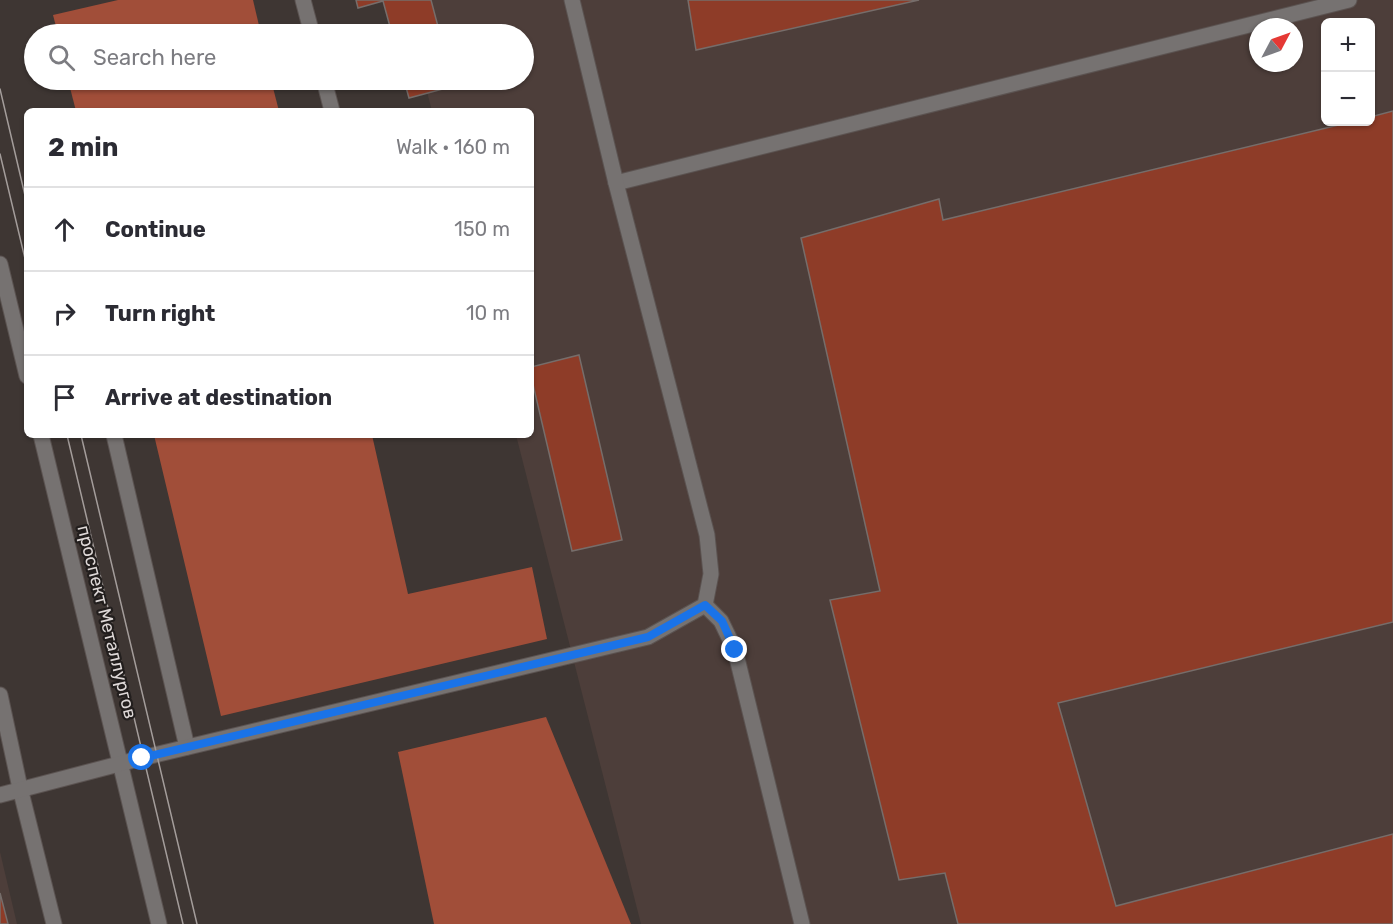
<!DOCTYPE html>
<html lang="en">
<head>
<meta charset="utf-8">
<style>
  body { margin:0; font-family:Rubik,sans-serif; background:#f7f7f7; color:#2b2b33 }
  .controls { position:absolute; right:18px; top:18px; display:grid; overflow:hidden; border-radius:9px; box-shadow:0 2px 4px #0004 }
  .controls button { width:54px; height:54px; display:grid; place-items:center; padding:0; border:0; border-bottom:2px solid #e1e1e2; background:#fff; color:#2b2b33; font:30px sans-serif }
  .compass { position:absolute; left:1249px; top:18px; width:54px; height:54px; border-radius:50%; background:#fff; box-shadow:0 2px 4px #0004; rotate:49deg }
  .stop { position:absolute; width:18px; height:18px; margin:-14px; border:4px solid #1a73e8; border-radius:50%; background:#fff }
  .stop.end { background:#1a73e8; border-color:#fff; box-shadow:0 2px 6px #0008 }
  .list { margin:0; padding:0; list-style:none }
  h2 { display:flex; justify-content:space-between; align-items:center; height:78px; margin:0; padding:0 24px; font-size:26px }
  h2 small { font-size:20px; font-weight:400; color:#7c7c81 }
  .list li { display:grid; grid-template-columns:39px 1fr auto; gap:18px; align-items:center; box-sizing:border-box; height:84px; padding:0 24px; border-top:2px solid #e1e1e2 }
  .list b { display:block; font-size:22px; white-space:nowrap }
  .list em { font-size:20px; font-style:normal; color:#7c7c81 }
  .icon { flex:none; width:33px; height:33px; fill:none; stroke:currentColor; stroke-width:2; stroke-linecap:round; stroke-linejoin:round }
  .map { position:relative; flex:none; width:1393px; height:924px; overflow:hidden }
  .search { position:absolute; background:#fff; box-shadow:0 2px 4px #0004; left:24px; top:24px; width:510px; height:66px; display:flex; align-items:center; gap:15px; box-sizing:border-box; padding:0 21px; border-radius:33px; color:#7c7c81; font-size:22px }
  .panel { position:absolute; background:#fff; box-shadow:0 2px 4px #0004; left:24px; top:108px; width:510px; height:330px; border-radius:9px }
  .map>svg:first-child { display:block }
</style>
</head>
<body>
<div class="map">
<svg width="1393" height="924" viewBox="0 0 1393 924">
  <rect width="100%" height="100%" fill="#3e3633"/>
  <g fill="#4d3e3a" fill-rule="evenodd">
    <path d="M404,0H1393V924H641L516,435H531V111H432L424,80H524V34H413ZM1326,22H1370V122H1326ZM1258,27H1294V63H1258Z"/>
    <path d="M0,852L17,924H0Z"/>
  </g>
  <g fill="#a14e39">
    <path d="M118,0H253L261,34H58L53,15Z"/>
    <path d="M68,80H271L279,111H76Z"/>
    <path d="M154,435H372L408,594L532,567L547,639L221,716Z"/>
    <path d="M546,717L631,924H434L398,752Z"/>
  </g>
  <g fill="#8e3c28" stroke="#766d6a" stroke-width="1.5">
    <path d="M356,0H431L440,34H392L383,1L358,8Z"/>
    <path d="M688,0H919L696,50Z"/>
    <path d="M404,80H452L454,86L409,98Z"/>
    <path d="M1393,111V622L1058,703L1116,906L1393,834V924H958L945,873L899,880L830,600L880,591L801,238L939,199L943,220L1351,122H1370V117Z"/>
    <path d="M579,355L622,540L572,551L531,376V367Z"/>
    <path d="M0,893L8,924H0Z"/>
  </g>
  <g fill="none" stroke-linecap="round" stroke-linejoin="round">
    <g stroke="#5b5351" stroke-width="17">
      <g id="minor">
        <path d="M303,0L312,34"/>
        <path d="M324,80L332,111"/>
        <path d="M616,183L1349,0"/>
        <path d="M0,264L27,376"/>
        <path d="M41,435L159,924"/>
        <path d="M114,435L187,747"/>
        <path d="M705,605L721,621L735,650L802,924"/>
        <path d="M0,695L20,788L54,924"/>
        <path d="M0,795L142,758L648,637L705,605L711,574L707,535L616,183L572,0"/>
      </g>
    </g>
    <use href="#minor" stroke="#767271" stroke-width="15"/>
    <g stroke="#a49d9b" stroke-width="1.5">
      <path d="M0,89L27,204"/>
      <path d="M0,154L27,267"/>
      <path d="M67,435L183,924"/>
      <path d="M81,435L197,924"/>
    </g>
  </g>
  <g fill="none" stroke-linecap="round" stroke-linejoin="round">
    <path stroke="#1a73e8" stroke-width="8" d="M142,758L648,637L705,605L722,621L735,650"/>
  </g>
  <g text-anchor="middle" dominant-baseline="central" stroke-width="4.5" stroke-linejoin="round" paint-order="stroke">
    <g font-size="18" fill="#ded8d7" stroke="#221e1d">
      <text transform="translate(107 622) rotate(76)">проспект Металлургов</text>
    </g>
  </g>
</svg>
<div class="controls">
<button>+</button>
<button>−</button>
</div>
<svg class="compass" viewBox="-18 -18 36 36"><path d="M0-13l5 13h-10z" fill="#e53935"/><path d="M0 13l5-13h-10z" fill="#7c7c81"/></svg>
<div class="stop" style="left:142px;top:758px"></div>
<div class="stop end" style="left:735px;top:650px"></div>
<div class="search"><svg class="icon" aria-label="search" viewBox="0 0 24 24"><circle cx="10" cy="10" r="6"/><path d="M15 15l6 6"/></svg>Search here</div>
<section class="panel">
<h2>2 min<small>Walk · 160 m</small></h2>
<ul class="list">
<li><svg class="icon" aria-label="ahead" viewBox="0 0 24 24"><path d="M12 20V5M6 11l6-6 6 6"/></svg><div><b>Continue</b></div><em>150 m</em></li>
<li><svg class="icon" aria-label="right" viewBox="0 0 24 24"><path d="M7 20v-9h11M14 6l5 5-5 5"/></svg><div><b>Turn right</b></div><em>10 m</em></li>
<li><svg class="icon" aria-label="arrive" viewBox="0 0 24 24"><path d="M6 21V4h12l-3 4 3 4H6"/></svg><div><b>Arrive at destination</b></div></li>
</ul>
</section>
</div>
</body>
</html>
